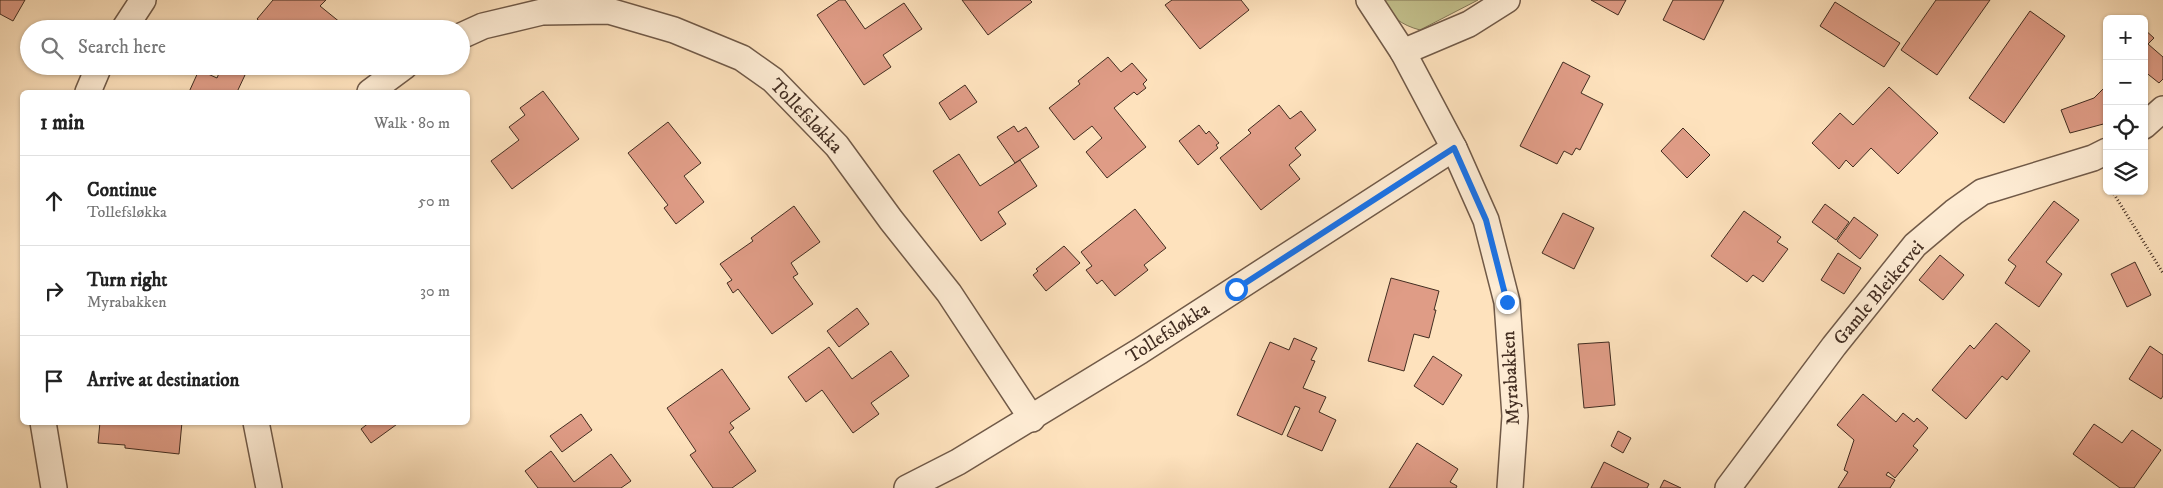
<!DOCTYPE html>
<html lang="en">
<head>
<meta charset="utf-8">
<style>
  body { margin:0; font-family:"IM FELL DW Pica",serif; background:#f6f6f6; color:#222 }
  .controls { position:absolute; right:15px; top:15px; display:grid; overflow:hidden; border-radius:8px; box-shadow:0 1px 4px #0004 }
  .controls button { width:45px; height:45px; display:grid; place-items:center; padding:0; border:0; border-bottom:1px solid #e0e0e0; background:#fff; color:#222; font:25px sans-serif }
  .stop { position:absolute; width:15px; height:15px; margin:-11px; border:4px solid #1a73e8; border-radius:50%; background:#fff }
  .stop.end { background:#1a73e8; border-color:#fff; box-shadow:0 1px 5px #0008 }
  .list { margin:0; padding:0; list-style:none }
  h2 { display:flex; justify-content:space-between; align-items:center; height:65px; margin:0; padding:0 20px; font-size:21px }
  h2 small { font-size:16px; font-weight:400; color:#767676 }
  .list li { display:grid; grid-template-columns:32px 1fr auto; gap:15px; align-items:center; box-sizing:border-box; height:90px; padding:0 20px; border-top:1px solid #e0e0e0 }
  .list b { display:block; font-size:19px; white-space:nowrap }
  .list p { margin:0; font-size:16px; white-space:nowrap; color:#767676 }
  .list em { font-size:16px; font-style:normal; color:#767676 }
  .icon { flex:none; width:28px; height:28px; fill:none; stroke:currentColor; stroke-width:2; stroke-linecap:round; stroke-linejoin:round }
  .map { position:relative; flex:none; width:2163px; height:488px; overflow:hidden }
  .search { position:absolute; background:#fff; box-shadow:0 1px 4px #0004; left:20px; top:20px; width:450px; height:55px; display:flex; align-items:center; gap:12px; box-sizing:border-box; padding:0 18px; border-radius:28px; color:#767676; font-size:19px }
  .panel { position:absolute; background:#fff; box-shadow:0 1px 4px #0004; left:20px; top:90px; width:450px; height:335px; border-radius:8px }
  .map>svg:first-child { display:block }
</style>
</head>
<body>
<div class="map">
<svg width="2163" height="488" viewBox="0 0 2163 488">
  <rect width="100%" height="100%" fill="#fee2bd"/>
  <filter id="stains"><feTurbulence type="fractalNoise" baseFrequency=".004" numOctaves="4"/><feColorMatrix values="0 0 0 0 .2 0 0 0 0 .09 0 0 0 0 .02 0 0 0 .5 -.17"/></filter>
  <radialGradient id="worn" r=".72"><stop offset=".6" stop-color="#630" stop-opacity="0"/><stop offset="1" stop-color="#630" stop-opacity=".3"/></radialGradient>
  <path fill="#c4c28e" stroke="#837858" d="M1380,0H1478L1420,30C1401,25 1390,16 1380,0Z"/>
  <g fill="#df9c86" stroke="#422d21">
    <path d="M0,0H25L13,21L0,14Z"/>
    <path d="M273,0H326L320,6L341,23L336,29H269L257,19Z"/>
    <path d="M839,0H845L865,29L904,3L922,29L883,55L891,67L864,85L817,15Z"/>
    <path d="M962,0H1030L1032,2L988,35Z"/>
    <path d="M1172,0H1241L1249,10L1200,49L1165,5Z"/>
    <path d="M1591,0H1626L1618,15Z"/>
    <path d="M1673,0H1724L1704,40L1663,20Z"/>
    <path d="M1936,0H1990L1937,75L1901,50Z"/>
    <path d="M1835,2L1900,43L1884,67L1820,26Z"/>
    <path d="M2030,11L2065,36L2004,123L1969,98Z"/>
    <path d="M2144,29L2154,38L2148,44L2163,57V79L2159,83L2144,71Z"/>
    <path d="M1108,57L1121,72L1132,63L1147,80L1143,84L1146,88L1137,95L1134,92L1114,108L1146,147L1107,178L1086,152L1102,138L1092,126L1074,140L1049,108L1080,84L1078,81Z"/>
    <path d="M1563,62L1590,76L1581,93L1603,104L1580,150L1576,148L1572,155L1564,151L1557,164L1520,146Z"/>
    <path d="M222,66L245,75L237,92H189L199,70L217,78Z"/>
    <path d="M965,85L977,102L950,120L939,103Z"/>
    <path d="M2107,85V123L2070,133L2061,110L2094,98Z"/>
    <path d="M1889,87L1938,133L1898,174L1871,148L1853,167L1846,160L1839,169L1812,143L1840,113L1853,125Z"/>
    <path d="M543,91L579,139L512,189L491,161L519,140L509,127L525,115L520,108Z"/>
    <path d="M1279,105L1290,119L1301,111L1316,130L1295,148L1301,155L1289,165L1300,179L1261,210L1220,158L1251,133L1248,130Z"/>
    <path d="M668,122L701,163L684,176L704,202L676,224L664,208L668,205L628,153Z"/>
    <path d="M1199,125L1206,134L1209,131L1219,143L1216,145L1218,148L1198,165L1179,141Z"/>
    <path d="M1014,126L1018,132L1026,127L1039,147L1015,163L997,137Z"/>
    <path d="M1683,128L1710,155L1687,178L1661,151Z"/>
    <path d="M959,154L980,186L1020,160L1037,186L998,212L1006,224L981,241L933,171Z"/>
    <path d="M2054,201L2079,220L2046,262L2062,274L2039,307L2005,283L2016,266L2008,260Z"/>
    <path d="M1825,204L1849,222L1836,240L1812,222Z"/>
    <path d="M794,206L820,242L791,263L798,274L793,277L813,304L772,334L738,289L733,293L727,283L732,280L720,264L753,241L751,238Z"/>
    <path d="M1135,209L1166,248L1144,265L1148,270L1115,296L1102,280L1097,284L1086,270L1092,266L1081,252Z"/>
    <path d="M1744,211L1781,237L1777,242L1788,249L1763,282L1753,275L1747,282L1711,256Z"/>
    <path d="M1563,213L1594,228L1574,269L1542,253Z"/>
    <path d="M1854,217L1878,235L1860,259L1837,241Z"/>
    <path d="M1064,246L1080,263L1046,291L1033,275L1038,271L1036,269Z"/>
    <path d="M1838,253L1861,268L1844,294L1821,280Z"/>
    <path d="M1940,255L1964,275L1943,300L1919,280Z"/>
    <path d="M2135,262L2151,295L2127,307L2111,274Z"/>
    <path d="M1391,278L1439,291L1434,310H1436L1429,338L1414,334L1404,371L1368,361Z"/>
    <path d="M857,308L869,324L839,347L827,331Z"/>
    <path d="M1996,323L2030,351L2007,380L2002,376L1966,419L1932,390L1970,345L1974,349Z"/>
    <path d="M1294,338L1317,348L1311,360L1315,361L1303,388L1326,397L1319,412L1336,420L1322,451L1287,436L1300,408L1295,406L1282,435L1237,415L1270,342L1289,350Z"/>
    <path d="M1609,342L1615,405L1584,408L1578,344Z"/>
    <path d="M2150,346L2163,355V396L2161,399L2129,379Z"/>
    <path d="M829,347L852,379L891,351L909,376L871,403L879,414L853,433L822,390L806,402L788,377Z"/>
    <path d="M1433,356L1462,375L1443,405L1414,386Z"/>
    <path d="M722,369L750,409L730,423L734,428L729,432L756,471L732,488H713L690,455L696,451L667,408Z"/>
    <path d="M1863,394L1896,422L1903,413L1914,422L1917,418L1928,428L1913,446L1918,450L1895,478L1888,472L1886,475L1895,480L1890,488H1838L1848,472L1844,470L1854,440L1837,425Z"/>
    <path d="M581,414L592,430L562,452L550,436Z"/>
    <path d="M100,422H182L179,454L125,448V445L98,443Z"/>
    <path d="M370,422H400L371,443L361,429Z"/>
    <path d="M2094,424L2122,443L2132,430L2161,450L2134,488H2120L2073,454Z"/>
    <path d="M1618,431L1631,438L1623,453L1611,446Z"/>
    <path d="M1417,443L1458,469L1450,482L1457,486L1456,488H1389Z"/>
    <path d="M551,451L574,482L611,454L631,481L621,488H538L525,471Z"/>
    <path d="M1604,462L1649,484L1647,488H1591Z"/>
    <path d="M1664,480L1681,488H1660Z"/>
  </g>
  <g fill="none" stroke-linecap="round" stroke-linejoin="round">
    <g stroke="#715a48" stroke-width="28">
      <g id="street">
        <path d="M1369,0L1403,52L1454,148L1486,220L1507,302L1515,416L1510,488"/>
        <path d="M124,29L143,0"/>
        <path d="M461,36L483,26L542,12L609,11L674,30L742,58L773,80L837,146L891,220L949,293L1032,419"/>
        <path d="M1403,52L1469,24L1507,0"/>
        <path d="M88,92L99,66"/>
        <path d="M370,92L405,66"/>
        <path d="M2144,126L2163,109"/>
        <path d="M43,422L54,488"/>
        <path d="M256,422L269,488"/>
        <path d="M907,488L958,462L1140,351L1454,148"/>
        <path d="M1728,488L1834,346L1915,245L1954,212L1982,192L2093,158L2107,151"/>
      </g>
    </g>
    <path stroke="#422d21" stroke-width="3" stroke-dasharray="1 2.5" stroke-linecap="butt" d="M2112,191L2163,273"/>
    <use href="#street" stroke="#feecd4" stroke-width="25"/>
  </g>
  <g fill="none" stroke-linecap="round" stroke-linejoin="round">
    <path stroke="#1a73e8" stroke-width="6" d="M1236,289L1454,148L1486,220L1507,302"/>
  </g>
  <g text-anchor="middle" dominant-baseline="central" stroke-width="5" stroke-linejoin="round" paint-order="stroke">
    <g font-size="19" fill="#422d21" stroke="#feecd4">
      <text transform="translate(806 116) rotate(46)">Tollefsløkka</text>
      <text transform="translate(1879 293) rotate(-50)">Gamle Bleikervei</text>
      <text transform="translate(1168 333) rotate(-33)">Tollefsløkka</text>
      <text transform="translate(1511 378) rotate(-93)">Myrabakken</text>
    </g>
  </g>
  <rect width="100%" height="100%" filter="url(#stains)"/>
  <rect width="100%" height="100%" fill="url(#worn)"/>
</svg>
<div class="controls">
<button>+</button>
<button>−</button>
<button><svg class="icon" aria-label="locate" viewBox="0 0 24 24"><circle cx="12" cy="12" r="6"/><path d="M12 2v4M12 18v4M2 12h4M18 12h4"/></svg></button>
<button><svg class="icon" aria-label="layers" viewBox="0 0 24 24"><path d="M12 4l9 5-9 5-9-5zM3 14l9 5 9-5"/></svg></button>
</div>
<div class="stop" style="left:1236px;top:289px"></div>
<div class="stop end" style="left:1507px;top:302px"></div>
<div class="search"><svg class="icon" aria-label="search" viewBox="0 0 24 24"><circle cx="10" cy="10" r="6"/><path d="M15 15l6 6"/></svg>Search here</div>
<section class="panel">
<h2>1 min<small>Walk · 80 m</small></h2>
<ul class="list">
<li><svg class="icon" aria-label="ahead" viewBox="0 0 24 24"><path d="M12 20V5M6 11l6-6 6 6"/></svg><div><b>Continue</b><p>Tollefsløkka</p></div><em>50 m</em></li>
<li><svg class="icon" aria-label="right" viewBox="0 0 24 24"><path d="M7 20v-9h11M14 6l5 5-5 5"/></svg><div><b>Turn right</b><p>Myrabakken</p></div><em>30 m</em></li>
<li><svg class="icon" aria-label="arrive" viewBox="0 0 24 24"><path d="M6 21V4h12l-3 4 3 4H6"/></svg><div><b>Arrive at destination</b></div></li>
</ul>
</section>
</div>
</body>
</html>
